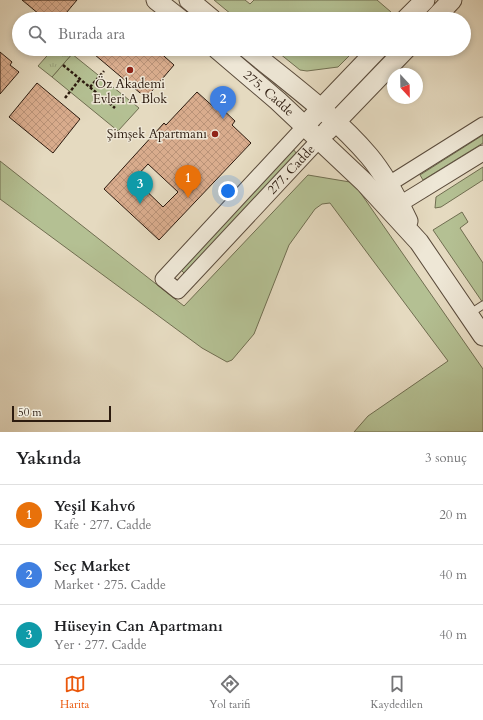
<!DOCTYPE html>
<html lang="tr">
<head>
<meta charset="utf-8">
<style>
  body { margin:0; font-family:Cardo,serif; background:#f2f2f2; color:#202124 }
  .compass { position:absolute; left:387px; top:68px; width:36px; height:36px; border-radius:50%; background:#fff; box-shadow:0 2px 6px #0003; rotate:158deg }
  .scale { position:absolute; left:12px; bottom:10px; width:99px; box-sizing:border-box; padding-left:4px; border:2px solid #2c1b0f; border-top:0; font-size:11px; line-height:14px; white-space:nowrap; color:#2c1b0f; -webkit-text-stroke:3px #eee7d6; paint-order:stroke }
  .you { position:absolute; left:228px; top:191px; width:14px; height:14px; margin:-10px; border:3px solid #fff; border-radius:50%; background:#1a73e8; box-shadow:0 0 0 6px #1a73e833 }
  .badge { display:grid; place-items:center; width:26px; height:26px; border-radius:50%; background:#ea580c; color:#fff; font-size:13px; font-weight:700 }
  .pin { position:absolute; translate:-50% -33px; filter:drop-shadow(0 1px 2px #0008) }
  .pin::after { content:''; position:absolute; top:21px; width:14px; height:12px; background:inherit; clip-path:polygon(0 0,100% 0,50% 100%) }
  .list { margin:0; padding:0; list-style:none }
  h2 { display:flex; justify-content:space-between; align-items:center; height:52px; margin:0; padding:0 16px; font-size:17px }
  h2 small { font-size:13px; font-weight:400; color:#757577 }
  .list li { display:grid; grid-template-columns:26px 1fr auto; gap:12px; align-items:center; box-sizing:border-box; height:60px; padding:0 16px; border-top:1px solid #e0e0e0 }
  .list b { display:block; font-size:15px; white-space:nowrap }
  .list p { margin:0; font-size:13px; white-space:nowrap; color:#757577 }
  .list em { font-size:13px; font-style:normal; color:#757577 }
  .icon { flex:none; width:22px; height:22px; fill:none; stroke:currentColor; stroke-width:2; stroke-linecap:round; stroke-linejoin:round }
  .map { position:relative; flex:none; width:483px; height:432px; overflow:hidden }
  .search { position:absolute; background:#fff; box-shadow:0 2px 6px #0003; left:12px; right:12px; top:12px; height:44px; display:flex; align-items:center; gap:10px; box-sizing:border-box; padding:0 14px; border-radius:22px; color:#757577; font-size:15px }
  .sheet { height:232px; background:#fff }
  nav { display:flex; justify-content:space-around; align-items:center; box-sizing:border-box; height:56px; border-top:1px solid #e0e0e0; background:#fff; font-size:11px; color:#757577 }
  nav a { display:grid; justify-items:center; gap:2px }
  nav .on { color:#ea580c }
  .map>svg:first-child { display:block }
</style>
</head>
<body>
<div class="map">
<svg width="483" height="432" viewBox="0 0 483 432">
  <defs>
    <pattern id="park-tufts" width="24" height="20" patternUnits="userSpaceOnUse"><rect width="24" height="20" fill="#b4c093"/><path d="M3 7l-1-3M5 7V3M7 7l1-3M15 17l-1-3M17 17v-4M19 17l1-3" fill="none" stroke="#9ba47e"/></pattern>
    <pattern id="building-cross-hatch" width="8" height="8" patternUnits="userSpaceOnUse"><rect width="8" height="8" fill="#d9ac8d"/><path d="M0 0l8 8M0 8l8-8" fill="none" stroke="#ba9378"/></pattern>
  </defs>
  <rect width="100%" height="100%" fill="#e5dac0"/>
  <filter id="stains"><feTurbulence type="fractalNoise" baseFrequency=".005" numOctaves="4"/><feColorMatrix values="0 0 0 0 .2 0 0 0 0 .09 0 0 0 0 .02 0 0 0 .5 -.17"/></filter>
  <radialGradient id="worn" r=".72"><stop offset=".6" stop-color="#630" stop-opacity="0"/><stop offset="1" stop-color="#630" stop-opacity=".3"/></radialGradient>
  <g fill="#b4c093" stroke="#706e51">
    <path d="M214,0H245L250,4L254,0H377L391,12L384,19H237Z"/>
    <path d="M274,49H356L338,67L307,71L300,70Z"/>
    <path d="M72,54L139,108L118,131L52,77Z"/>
    <path d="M483,135V143L423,180L420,175Z"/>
    <path d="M293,149L297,154L185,274L180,269Z"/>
    <path d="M0,161L184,306L308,175L350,182L355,185L483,369V432H354L368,416L448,361L330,203L322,204L315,209L289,245L254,334L232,360L227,362L202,348L0,199Z"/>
    <path d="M483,167V180L441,207L435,208L436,197Z"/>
    <path d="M462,212L468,222L460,228L483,263V303L433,230Z"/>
  </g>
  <path fill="url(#park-tufts)" stroke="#706e51" d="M53,49H66L72,54L52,77L38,66Z"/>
  <g fill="url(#building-cross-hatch)" stroke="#2c1b0f" fill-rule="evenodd">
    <path d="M22,0H77L61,19H45Z"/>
    <path d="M88,49H156L174,65L146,98Z"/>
    <path d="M0,52L12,62L10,65L19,72L0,94Z"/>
    <path d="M37,83L80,119L53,153L9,117Z"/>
    <path d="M197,92L217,110L220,107L235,121L232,125L251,143L159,240L104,189L164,123L166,125ZM148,164L178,192L163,207L134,179Z"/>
  </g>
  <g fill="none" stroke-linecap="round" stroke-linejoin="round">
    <g stroke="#5a4b3b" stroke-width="9">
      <path id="service" d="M469,314L483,305"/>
    </g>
    <g stroke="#5a4b3b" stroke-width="17">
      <g id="minor">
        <path id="s1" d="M305,126L163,279L178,291L320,139"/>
        <path d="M389,184L483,125"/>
        <path d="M400,204L483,153"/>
      </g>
    </g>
    <g stroke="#5a4b3b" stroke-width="21">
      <g id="tertiary">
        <path d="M156,0L180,19"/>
        <path d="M189,0L212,19"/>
        <path d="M406,19L425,0"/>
        <path d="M434,19L452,0"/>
        <path id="s2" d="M217,49L278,101L364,182L419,242L483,336"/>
        <path d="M248,49C289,83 334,115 369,156C385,175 397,198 408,221"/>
        <path d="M311,119L378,49"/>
        <path d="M327,131L406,49"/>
      </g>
    </g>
    <g stroke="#2c1b0f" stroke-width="2.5" stroke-dasharray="3 2" stroke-linecap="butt">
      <path d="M63,65L115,108"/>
      <path d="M90,87L104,71"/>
      <path d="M65,98L80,79"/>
    </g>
    <use href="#service" stroke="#eee7d6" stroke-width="7"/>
    <use href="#minor" stroke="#eee7d6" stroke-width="15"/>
    <use href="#tertiary" stroke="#eee7d6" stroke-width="19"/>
  </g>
  <g fill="#8f2418" stroke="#eee7d6" stroke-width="1.5">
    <circle cx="130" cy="70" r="4"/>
    <circle cx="215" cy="134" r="4"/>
  </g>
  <g text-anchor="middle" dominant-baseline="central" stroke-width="3" stroke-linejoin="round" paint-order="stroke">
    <g font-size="13" fill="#2c1b0f" stroke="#eee7d6">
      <text x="130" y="84">Öz Akademi<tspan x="130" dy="15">Evleri A Blok</tspan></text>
      <text x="207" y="134" text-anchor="end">Şimşek Apartmanı</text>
    </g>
    <g font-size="13" fill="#2c1b0f" stroke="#eee7d6">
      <text stroke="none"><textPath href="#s2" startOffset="68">275. Cadde</textPath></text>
      <text stroke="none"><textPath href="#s1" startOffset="394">277. Cadde</textPath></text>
    </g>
  </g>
  <rect width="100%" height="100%" filter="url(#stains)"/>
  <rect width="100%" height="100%" fill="url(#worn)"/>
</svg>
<svg class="compass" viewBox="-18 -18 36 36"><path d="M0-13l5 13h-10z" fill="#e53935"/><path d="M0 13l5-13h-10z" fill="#757577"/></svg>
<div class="scale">50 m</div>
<div class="you"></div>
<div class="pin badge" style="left:188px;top:198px;background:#e8710a">1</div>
<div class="pin badge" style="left:223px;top:119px;background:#3f7fe0">2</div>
<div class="pin badge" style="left:140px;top:204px;background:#0f9aa8">3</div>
<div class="search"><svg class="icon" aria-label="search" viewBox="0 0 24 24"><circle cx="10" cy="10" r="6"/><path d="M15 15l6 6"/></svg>Burada ara</div>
</div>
<section class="sheet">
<h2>Yakında<small>3 sonuç</small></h2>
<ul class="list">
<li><span class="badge" style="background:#e8710a">1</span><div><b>Yeşil Kahv6</b><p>Kafe · 277. Cadde</p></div><em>20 m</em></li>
<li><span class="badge" style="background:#3f7fe0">2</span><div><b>Seç Market</b><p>Market · 275. Cadde</p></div><em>40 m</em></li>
<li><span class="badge" style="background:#0f9aa8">3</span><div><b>Hüseyin Can Apartmanı</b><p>Yer · 277. Cadde</p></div><em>40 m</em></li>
</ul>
</section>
<nav>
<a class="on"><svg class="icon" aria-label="map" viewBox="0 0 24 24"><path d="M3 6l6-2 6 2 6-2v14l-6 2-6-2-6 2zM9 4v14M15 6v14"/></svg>Harita</a>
<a><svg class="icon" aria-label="directions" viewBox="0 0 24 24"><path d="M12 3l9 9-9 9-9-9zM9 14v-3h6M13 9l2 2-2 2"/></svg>Yol tarifi</a>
<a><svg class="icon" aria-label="saved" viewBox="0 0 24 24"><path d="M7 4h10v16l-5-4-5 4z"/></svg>Kaydedilen</a>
</nav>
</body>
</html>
